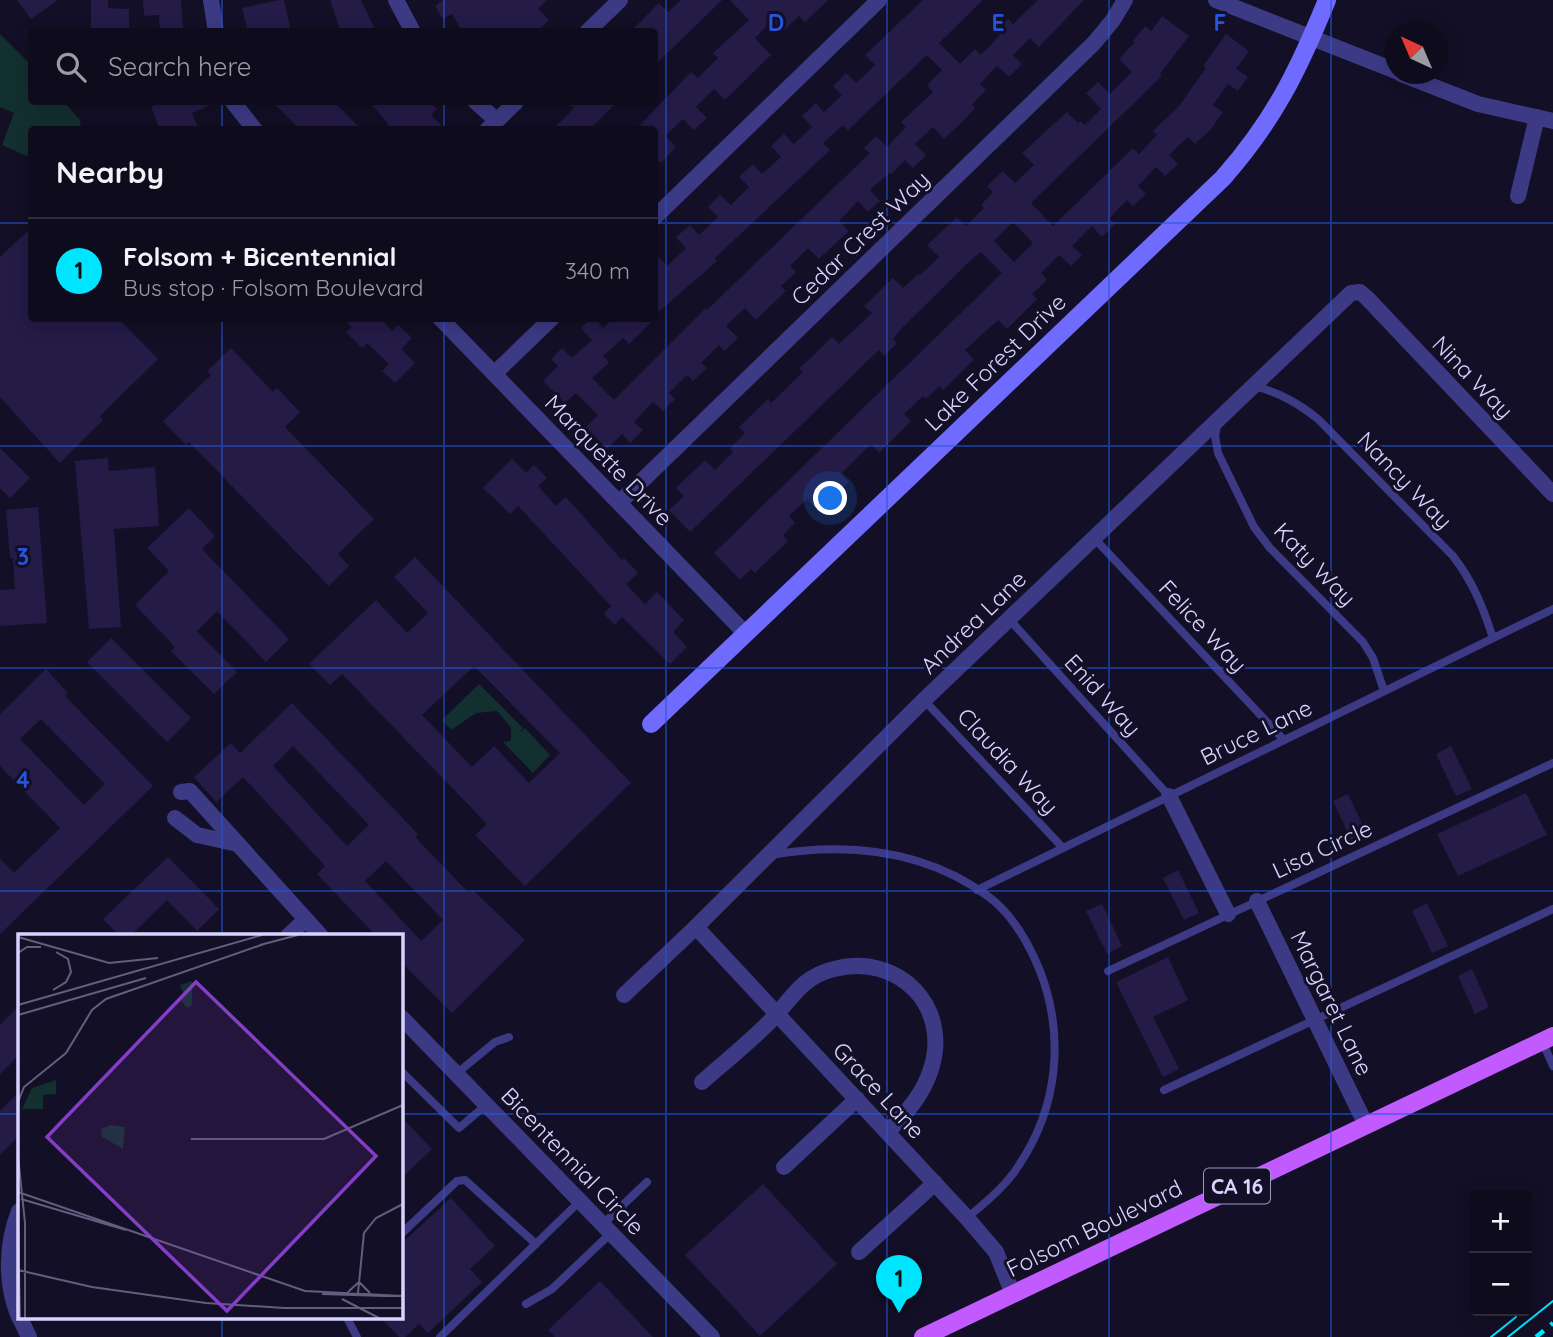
<!DOCTYPE html>
<html lang="en">
<head>
<meta charset="utf-8">
<style>
  body { margin:0; font-family:Quicksand,sans-serif; background:#171425; color:#f1f3f6 }
  .controls { position:absolute; right:21px; bottom:21px; display:grid; overflow:hidden; border-radius:7px; box-shadow:0 4px 18px #0003 }
  .controls button { width:63px; height:63px; display:grid; place-items:center; padding:0; border:0; border-bottom:2px solid #2e2b3b; background:#0e0b1c; color:#f1f3f6; font:35px sans-serif }
  .compass { position:absolute; left:1385px; top:21px; width:63px; height:63px; border-radius:50%; background:#0e0b1c; box-shadow:0 4px 18px #0003; rotate:316deg }
  .you { position:absolute; left:831px; top:499px; width:24px; height:24px; margin:-18px; border:5px solid #fff; border-radius:50%; background:#1a73e8; box-shadow:0 0 0 10px #1a73e833 }
  .badge { display:grid; place-items:center; width:46px; height:46px; border-radius:50%; background:#00e5ff; color:#111; font-size:23px; font-weight:700 }
  .pin { position:absolute; translate:-50% -58px; filter:drop-shadow(0 2px 4px #0008) }
  .pin::after { content:''; position:absolute; top:37px; width:24px; height:21px; background:inherit; clip-path:polygon(0 0,100% 0,50% 100%) }
  .list { margin:0; padding:0; list-style:none }
  h2 { display:flex; justify-content:space-between; align-items:center; height:91px; margin:0; padding:0 28px; font-size:30px }
  h2 small { font-size:23px; font-weight:400; color:#9b9ba3 }
  .list li { display:grid; grid-template-columns:46px 1fr auto; gap:21px; align-items:center; box-sizing:border-box; height:105px; padding:0 28px; border-top:2px solid #2e2b3b }
  .list b { display:block; font-size:26px; white-space:nowrap }
  .list p { margin:0; font-size:23px; white-space:nowrap; color:#9b9ba3 }
  .list em { font-size:23px; font-style:normal; color:#9b9ba3 }
  .icon { flex:none; width:38px; height:38px; fill:none; stroke:currentColor; stroke-width:2; stroke-linecap:round; stroke-linejoin:round }
  .map { position:relative; flex:none; width:1553px; height:1337px; overflow:hidden }
  .search { position:absolute; background:#0e0b1c; box-shadow:0 4px 18px #0003; left:28px; top:28px; width:630px; height:77px; display:flex; align-items:center; gap:18px; box-sizing:border-box; padding:0 24px; border-radius:7px; color:#9b9ba3; font-size:26px }
  .panel { position:absolute; background:#0e0b1c; box-shadow:0 4px 18px #0003; left:28px; top:126px; width:630px; height:196px; border-radius:7px }
  .map>svg:first-child { display:block }
</style>
</head>
<body>
<div class="map">
<svg width="1553" height="1337" viewBox="0 0 1553 1337">
  <rect width="100%" height="100%" fill="#130f26"/>
  <g fill="#12302f">
    <path d="M0,34L31,65L32,102H64L80,120L81,129L32,130L31,158L2,145L14,113L0,107Z"/>
    <path d="M479,684L523,728L519,733L525,728L550,755L533,773L503,742L511,741V728L497,711L476,713L451,730L442,720Z"/>
  </g>
  <g fill="#241b47" fill-rule="evenodd">
    <path d="M17,0H58L31,19Z"/>
    <path d="M91,0H108V8L129,9V32H91Z"/>
    <path d="M143,0H181L183,31L160,32L159,15L144,16Z"/>
    <path d="M279,0H284L291,32H248L242,8Z"/>
    <path d="M330,0H361L376,32H341Z"/>
    <path d="M443,0H547L538,9L549,20L537,32H463L452,14L443,19L435,6Z"/>
    <path d="M681,0H722L654,66V32H630L659,3L668,12Z"/>
    <path d="M730,0H828L805,22L799,16L781,33L771,22L755,38L771,55L725,100L714,89L696,107L707,118L694,130L683,119L665,136L676,147L661,163L654,157V130H635L691,72L698,78L718,58L713,53L749,20Z"/>
    <path d="M923,0H983L939,43L960,64L975,49L981,55L1000,35L995,31L1008,19L1013,24L1038,0H1084L1039,47L1030,38L1013,55L1022,64L1009,77L997,66L980,84L986,90L972,105L975,108L960,124L944,139L933,127L915,144L926,155L913,168L905,160L891,174L889,173L870,190L880,201L868,212L858,201L839,221L849,231L837,242L819,259L808,248L790,266L796,272L781,286L786,291L756,320L745,308L726,326L738,338L724,351L719,345L701,363L707,368L693,381L687,375L669,393L675,399L663,411L653,402L634,422L643,430L630,443L622,434L607,449L586,427L598,415L576,393L565,403L543,381L558,366L551,359L562,348L572,358L592,340L581,328L592,318H595L603,328L613,318H656L629,344L623,338L603,356L609,363L592,378L614,400L706,308L707,310L870,153L864,148L876,136L887,147L906,127L901,122L933,92L927,85L942,70L927,55L848,130L843,125L823,143L830,150L715,258L717,261L654,316V252L667,266L686,248L676,237L690,225L699,235L718,217L708,207L720,195L731,205L749,187L739,177L753,164L762,174L781,157L771,146L784,134L794,144L812,127L802,116L816,103L824,112L842,95L833,86L846,73L856,83L875,65L865,55Z"/>
    <path d="M1162,16L1189,36L1160,74L1162,76L1031,203L1053,226L1133,148L1139,154L1157,135L1153,131L1179,106L1206,68L1203,66L1226,34L1249,51L1236,69L1248,77L1238,91L1228,84L1213,105L1223,112L1211,129L1195,144L1188,137L1169,155L1178,164L1165,176L1156,167L1138,186L1146,194L1133,206L1127,200L1109,219L1115,224L1102,237L1092,226L1072,246L1082,255L1071,266L1059,255L1041,273L1047,280L1032,294L1037,299L1007,329L998,320L965,350L974,360L943,390L939,386L926,399L923,396L904,414L911,421L879,453L871,444L841,474L849,482L818,511L807,499L789,516L795,523L783,535L788,541L755,573L751,569L740,580L714,553L1002,273L981,252L973,258L903,327L893,339L897,343L884,356L879,350L690,532L669,510L684,496L676,488L705,460L715,470L733,452L730,448L745,433L739,427L768,399L771,403L803,372L799,369L832,337L839,344L872,313L864,306L893,278L903,288L918,274L920,275L939,257L927,245L957,217L966,226L984,208L981,205L993,192L987,186L1003,171L1015,183L1034,165L1022,153L1067,112L1078,123L1080,121L1085,125L1101,109L1086,93L1098,82L1110,94L1132,72L1119,59L1135,42L1133,41L1145,26L1151,31ZM1013,222L1033,243L1014,262L994,241Z"/>
    <path d="M164,102H217L192,113L199,130H160L151,107Z"/>
    <path d="M273,102H334L362,130H300Z"/>
    <path d="M370,102H430L437,109L431,115L446,130H393Z"/>
    <path d="M567,102H617L589,130H552L574,108Z"/>
    <path d="M32,227V318H118L158,359L100,416L103,420L60,463L0,397V257Z"/>
    <path d="M343,318H380L392,331L398,325L412,338L401,349L415,363L395,383L382,371L389,364L367,343L362,348L346,332L352,327Z"/>
    <path d="M231,348L273,392L277,388L300,412L285,427L374,519L338,554L349,566L329,586L189,442L186,445L163,421L211,375L207,371Z"/>
    <path d="M0,448L30,478L10,498L0,488Z"/>
    <path d="M108,458L109,471L155,467L159,526L114,529L121,627L89,629L75,461Z"/>
    <path d="M512,459L526,473L534,465L547,478L538,486L556,506L566,497L622,560L624,558L638,573L626,584L645,604L657,592L684,620L673,632L687,647L670,664L622,617L615,625L604,614L611,606L518,506L510,514L483,488Z"/>
    <path d="M38,507L47,623L0,626V590L15,589L13,558H10L6,510Z"/>
    <path d="M189,508L215,536L202,549L289,639L266,662L217,611L197,631L237,672L214,694L171,651L175,647L135,605L169,571L147,548Z"/>
    <path d="M415,557L631,783L525,886L475,835L487,824L342,674L330,685L309,664L376,600L407,633L428,613L394,577ZM474,666L560,753L529,783L494,746L472,767L422,715Z"/>
    <path d="M111,638L191,718L167,742L87,662Z"/>
    <path d="M46,669L68,693L65,696L153,786L0,934V859L14,873L60,828L0,766V714ZM41,719L105,784L84,805L20,739Z"/>
    <path d="M292,703L418,834L415,837L469,893L473,890L525,940L452,1013L401,962V936H376L317,874L325,866L243,777L216,802L194,777L231,743L240,753ZM293,746L369,825L347,846L273,766ZM386,861L443,920L421,941L365,881Z"/>
    <path d="M1451,746L1472,789L1456,796L1436,754Z"/>
    <path d="M1526,793L1547,835L1458,876L1437,834Z"/>
    <path d="M1348,794L1368,836L1353,844L1333,801Z"/>
    <path d="M168,857L219,909L197,931L167,900L130,936H120L103,919Z"/>
    <path d="M1178,870L1199,913L1184,920L1163,878Z"/>
    <path d="M1427,903L1448,946L1432,953L1412,911Z"/>
    <path d="M1102,904L1122,946L1107,954L1086,911Z"/>
    <path d="M1168,957L1188,1000L1153,1017L1179,1069L1163,1077L1116,982Z"/>
    <path d="M1472,969L1489,1007L1475,1014L1458,976Z"/>
    <path d="M19,1006V1055L0,1074V1025Z"/>
    <path d="M19,1092V1136L0,1155V1111Z"/>
    <path d="M401,1117L432,1149L401,1179Z"/>
    <path d="M763,1184L837,1264L760,1336L685,1255Z"/>
    <path d="M451,1198L495,1246L470,1269L482,1282L428,1333L419,1324L405,1337H399L381,1318H401V1244Z"/>
    <path d="M600,1281L653,1337H555L548,1330Z"/>
  </g>
  <g fill="none" stroke-linecap="round" stroke-linejoin="round">
    <g stroke="#3d3a85" stroke-width="8">
      <path d="M1254,386C1280,393 1298,403 1318,419L1453,556C1473,582 1483,607 1493,638"/>
      <path d="M1218,422L1215,436L1218,453L1254,527L1270,548L1363,642L1373,658L1384,691"/>
      <path d="M1094,538L1284,740"/>
      <path d="M1009,619L1169,796"/>
      <path d="M924,700L1063,848"/>
      <path d="M770,855C847,842 924,849 989,897C1013,915 1029,944 1040,971C1065,1036 1058,1107 1019,1165C1006,1186 986,1202 967,1218"/>
      <path d="M977,890L1553,609"/>
      <path d="M1108,971L1553,763"/>
      <path d="M1542,1041L1553,1066"/>
      <path d="M401,1071L459,1128L486,1105"/>
      <path d="M456,1074L495,1042L509,1037"/>
      <path d="M1164,1090L1553,909"/>
      <path d="M603,1224L647,1182"/>
      <path d="M401,1234L457,1181L465,1180L536,1244"/>
      <path d="M526,1304L552,1289L611,1233"/>
      <path d="M347,1318L357,1337"/>
      <path d="M440,1337L580,1201"/>
    </g>
    <g stroke="#3d3a85" stroke-width="16">
      <path d="M211,0L216,32"/>
      <path d="M396,0L413,32"/>
      <path d="M1216,0L1396,71"/>
      <path d="M587,32L620,0"/>
      <path d="M1401,74L1478,104L1553,121"/>
      <path d="M233,102L255,130"/>
      <path d="M476,102L496,120"/>
      <path d="M487,130L516,102"/>
      <path d="M1518,196L1537,117"/>
      <path d="M654,218L879,0"/>
      <path d="M440,318L745,633"/>
      <path d="M494,374L552,318"/>
      <path d="M620,502L1094,43L1113,20L1125,0"/>
      <path d="M181,792L190,791L321,936"/>
      <path d="M1169,796L1228,914"/>
      <path d="M175,818L197,835L238,844"/>
      <path d="M1257,901L1366,1125"/>
      <path d="M696,927L967,1218L996,1252L1013,1294"/>
      <path d="M288,936L305,920"/>
      <path d="M624,995L696,927L924,700L1351,293L1360,292L1367,298L1553,494"/>
      <path d="M401,1017L712,1337"/>
      <path d="M702,1082C727,1060 755,1038 777,1014C795,993 805,976 834,969C899,952 953,1008 930,1072C922,1096 905,1115 887,1132"/>
      <path d="M784,1167L857,1099"/>
      <path d="M19,1211C6,1244 5,1284 19,1317"/>
      <path d="M859,1252L935,1183"/>
      <path d="M20,1318L29,1337"/>
    </g>
    <path stroke="#6f6bff" stroke-width="18" d="M651,724L1223,178C1274,120 1298,71 1327,0"/>
    <path stroke="#c25bff" stroke-width="18" d="M923,1337L1553,1036"/>
    <g stroke="#00e5ff" stroke-width="2">
      <path d="M1491,1337L1516,1317"/>
      <path d="M1508,1337L1553,1301"/>
    </g>
    <path stroke="#00e5ff" stroke-width="4.5" stroke-dasharray="10 9" stroke-linecap="butt" d="M1536,1337L1553,1323"/>
  </g>
  <path fill="none" stroke="#2655da" stroke-width="2" stroke-opacity="0.55" d="M222,0V32M444,0V32M666,0V1337M887,0V1337M1109,0V1337M1331,0V1337M222,102V130M444,102V130M0,223H32M654,223H1553M222,318V936M444,318V1337M0,446H1553M0,668H1553M0,891H1553M0,1114H19M401,1114H1553M222,1318V1337"/>
  <g text-anchor="middle" dominant-baseline="central" stroke-width="6" stroke-linejoin="round" paint-order="stroke">
    <rect fill="#130f26" stroke="#9e99be" stroke-width="2" x="1204" y="1168.5" width="66" height="35" rx="5"/>
    <g font-size="21" font-weight="bold" fill="#d9d4ff">
      <text x="1237" y="1186">CA 16</text>
    </g>
    <g font-size="23" fill="#d9d4ff" stroke="#130f26">
      <text transform="translate(860 238) rotate(-44)">Cedar Crest Way</text>
      <text transform="translate(995 362) rotate(-44)">Lake Forest Drive</text>
      <text transform="translate(1473 377) rotate(46)">Nina Way</text>
      <text transform="translate(609 460) rotate(46)">Marquette Drive</text>
      <text transform="translate(1405 480) rotate(46)">Nancy Way</text>
      <text transform="translate(1315 564) rotate(46)">Katy Way</text>
      <text transform="translate(973 622) rotate(-44)">Andrea Lane</text>
      <text transform="translate(1203 626) rotate(47)">Felice Way</text>
      <text transform="translate(1103 695) rotate(48)">Enid Way</text>
      <text transform="translate(1256 732) rotate(-26)">Bruce Lane</text>
      <text transform="translate(1008 761) rotate(47)">Claudia Way</text>
      <text transform="translate(1322 849) rotate(-25)">Lisa Circle</text>
      <text transform="translate(1332 1003) rotate(64)">Margaret Lane</text>
      <text transform="translate(879 1090) rotate(47)">Grace Lane</text>
      <text transform="translate(573 1161) rotate(46)">Bicentennial Circle</text>
      <text transform="translate(1094 1228) rotate(-26)">Folsom Boulevard</text>
    </g>
  </g>
  <g transform="translate(18 934)">
    <rect width="385" height="385" fill="#130f26"/>
    <path d="M174,47V71L169,74L162,65L167,63L162,51ZM38,146V160L25,161V175H4L14,154ZM93,191L107,193L105,215L84,203L83,195Z" fill="#12302f"/>
    <path fill="none" stroke="#625e7d" stroke-width="2" d="M0,3L91,29L140,24M242,11L280,1M0,19L9,13H23M35,56L48,48L53,38L50,25L38,18M0,71L244,1M0,81L128,44M0,168L6,153L48,119L74,76L88,65L246,10M173,205H306L385,171M0,222L7,289V384M0,258L287,357L385,362M3,265L108,296M0,292L2,384M0,336L74,353L188,369L266,374H385M330,358L341,348L352,359M340,359L346,299L358,284L385,270M304,360L366,362M324,365L361,384"/>
    <path fill="#843dc5" fill-opacity="0.15" stroke="#843dc5" stroke-width="3.5" d="M178,48L358,222L209,377L29,203Z"/>
    <rect width="385" height="385" fill="none" stroke="#d9d4ff" stroke-width="3.5"/>
  </g>
  <g font-size="23" text-anchor="middle" font-weight="bold" fill="#2655da" stroke="#130f26" stroke-width="6" stroke-linejoin="round" paint-order="stroke">
    <text x="776" y="31">D</text>
    <text x="998" y="31">E</text>
    <text x="1220" y="31">F</text>
    <text x="23" y="565">3</text>
    <text x="23" y="788">4</text>
  </g>
</svg>
<div class="controls">
<button>+</button>
<button>−</button>
</div>
<svg class="compass" viewBox="-18 -18 36 36"><path d="M0-13l5 13h-10z" fill="#e53935"/><path d="M0 13l5-13h-10z" fill="#9b9ba3"/></svg>
<div class="you"></div>
<div class="pin badge" style="left:899px;top:1313px">1</div>
<div class="search"><svg class="icon" aria-label="search" viewBox="0 0 24 24"><circle cx="10" cy="10" r="6"/><path d="M15 15l6 6"/></svg>Search here</div>
<section class="panel">
<h2>Nearby<small></small></h2>
<ul class="list">
<li><span class="badge">1</span><div><b>Folsom + Bicentennial</b><p>Bus stop · Folsom Boulevard</p></div><em>340 m</em></li>
</ul>
</section>
</div>
</body>
</html>
